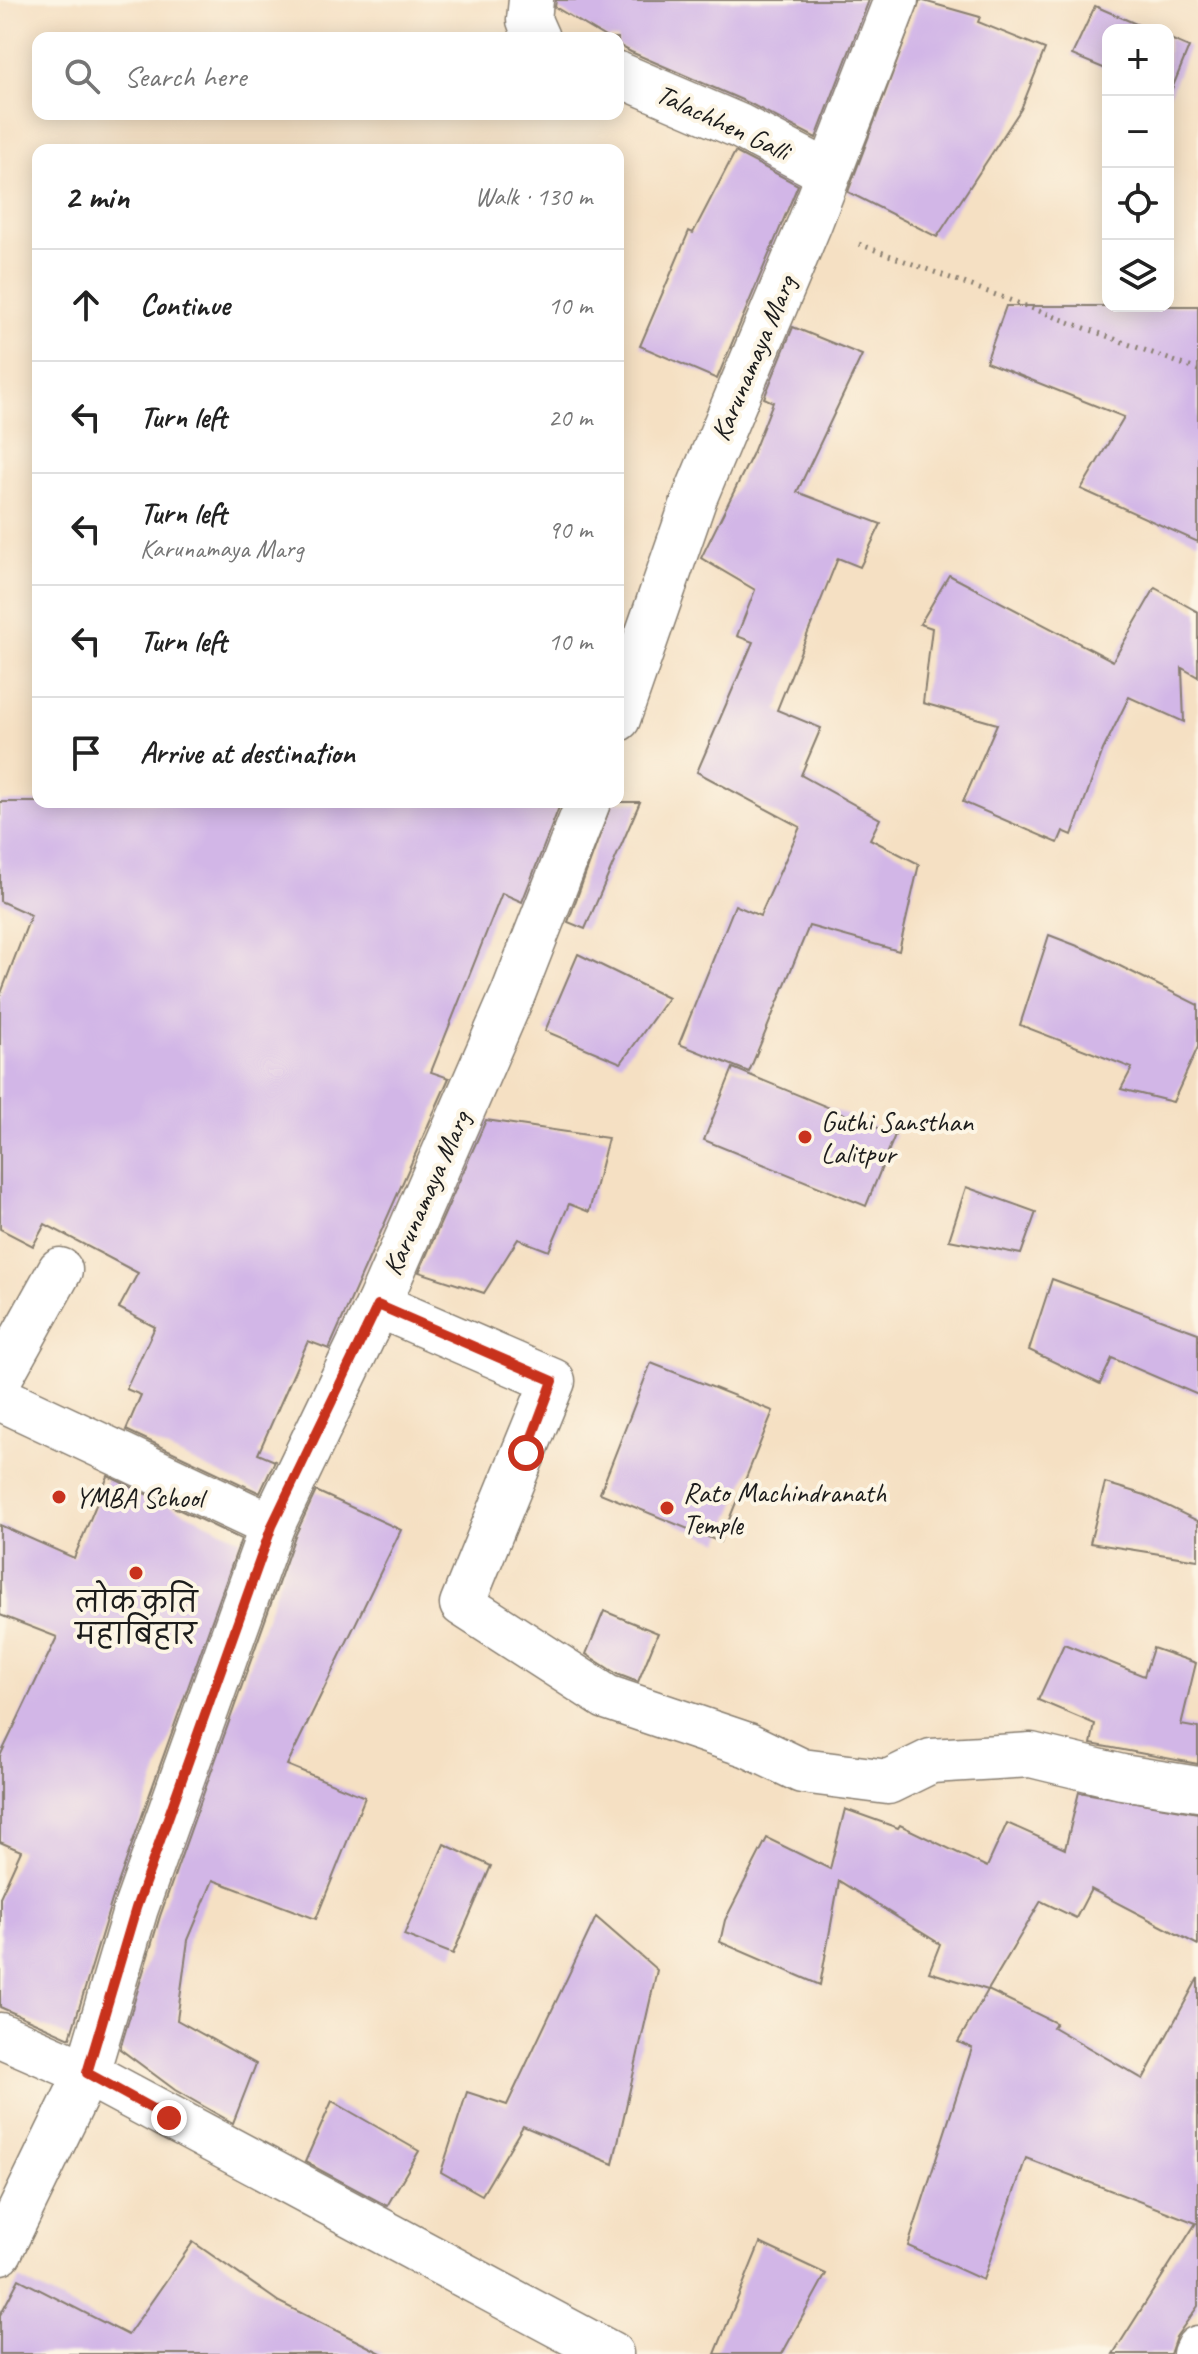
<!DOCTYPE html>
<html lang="en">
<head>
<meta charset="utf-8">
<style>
  body { margin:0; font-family:Caveat,"Playpen Sans Deva",sans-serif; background:#f2f2f2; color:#222 }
  .controls { position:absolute; right:24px; top:24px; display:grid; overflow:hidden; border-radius:16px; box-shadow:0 4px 20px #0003 }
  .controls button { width:72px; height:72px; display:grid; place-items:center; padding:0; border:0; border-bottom:2px solid #e0e0e0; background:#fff; color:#222; font:40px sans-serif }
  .stop { position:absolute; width:24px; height:24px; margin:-18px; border:6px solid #c8321e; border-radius:50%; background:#fff }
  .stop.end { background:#c8321e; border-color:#fff; box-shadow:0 2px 8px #0008 }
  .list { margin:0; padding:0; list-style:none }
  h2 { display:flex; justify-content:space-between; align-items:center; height:104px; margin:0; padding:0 32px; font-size:34px }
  h2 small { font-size:26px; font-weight:400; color:#767676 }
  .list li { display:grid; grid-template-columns:52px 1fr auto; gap:24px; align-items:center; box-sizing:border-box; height:112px; padding:0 32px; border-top:2px solid #e0e0e0 }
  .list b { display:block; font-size:30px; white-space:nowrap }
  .list p { margin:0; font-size:26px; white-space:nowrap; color:#767676 }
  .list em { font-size:26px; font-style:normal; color:#767676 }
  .icon { flex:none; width:44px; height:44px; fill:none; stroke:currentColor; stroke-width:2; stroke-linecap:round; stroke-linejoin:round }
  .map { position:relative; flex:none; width:1198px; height:2354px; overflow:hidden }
  .search { position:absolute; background:#fff; box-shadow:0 4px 20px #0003; left:32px; top:32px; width:592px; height:88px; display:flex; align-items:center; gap:20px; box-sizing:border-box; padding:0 28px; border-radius:16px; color:#767676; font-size:30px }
  .panel { position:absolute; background:#fff; box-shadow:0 4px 20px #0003; left:32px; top:144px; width:592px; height:664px; border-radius:16px }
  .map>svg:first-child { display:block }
</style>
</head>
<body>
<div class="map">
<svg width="1198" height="2354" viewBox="0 0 1198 2354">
  <rect width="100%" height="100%" fill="#fcf5e5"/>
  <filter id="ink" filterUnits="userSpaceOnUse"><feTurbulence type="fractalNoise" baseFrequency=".0125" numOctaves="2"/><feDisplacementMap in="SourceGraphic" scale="16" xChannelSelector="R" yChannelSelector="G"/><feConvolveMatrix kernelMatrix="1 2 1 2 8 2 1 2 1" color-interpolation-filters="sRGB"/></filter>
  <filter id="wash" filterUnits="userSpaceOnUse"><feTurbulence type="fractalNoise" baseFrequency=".006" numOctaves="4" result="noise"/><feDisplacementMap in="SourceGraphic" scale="32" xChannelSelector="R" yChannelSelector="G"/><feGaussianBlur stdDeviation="1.8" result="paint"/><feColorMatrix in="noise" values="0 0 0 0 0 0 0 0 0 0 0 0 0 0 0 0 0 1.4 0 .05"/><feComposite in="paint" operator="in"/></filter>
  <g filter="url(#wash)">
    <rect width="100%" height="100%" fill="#f5e0c3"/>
    <g id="blocks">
      <g fill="#d2b6e7">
        <path d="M556,0H869L816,138L749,103L631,52L618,45V38H607L555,7Z"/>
        <path d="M920,0L980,17L978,22L1045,49L1021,109L937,237L848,192Z"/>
        <path d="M1095,6L1150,30H1108V70L1072,55Z"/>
        <path d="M1168,38L1189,47L1169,96H1168Z"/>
        <path d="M735,152L798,185L717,379L640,346L689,231L693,233Z"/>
        <path d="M1006,306H1198V542L1081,489L1124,417L986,362Z"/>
        <path d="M793,327L862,355L797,492L881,524L860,567L838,558L777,710L821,728L801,775L880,819L870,839L919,864L899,951L809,926L749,1072L679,1044L735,905L760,916L800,827L697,772L753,642L737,636L755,590L701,558L752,455L773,402L764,398Z"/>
        <path d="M949,575L1113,661L1155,588L1198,612V677L1182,668L1184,722L1129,697L1103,750L1072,835L1063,831L1058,843L963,802L997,724L923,703L932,628L920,624Z"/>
        <path d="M0,802H561L522,902L502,893L431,1072L449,1078L329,1349L308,1341L258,1454L275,1461L260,1493L126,1430L141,1395L126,1389L155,1327L119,1308L138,1273L45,1224L33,1246L0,1229V996L31,915L0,901Z"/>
        <path d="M612,802H640L585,929L568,922Z"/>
        <path d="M1049,935L1088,950L1198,1005V1047L1173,1102L1121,1089L1132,1068L1020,1025Z"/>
        <path d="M578,954L668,998L621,1063L545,1031Z"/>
        <path d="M733,1068L895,1135L866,1206L704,1140Z"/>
        <path d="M486,1120L608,1138L589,1212L569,1204L549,1251L518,1239L484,1293L419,1272Z"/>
        <path d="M966,1187L1036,1212L1021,1254L949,1240Z"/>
        <path d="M1052,1279L1198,1333V1395L1112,1358L1100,1384L1029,1350Z"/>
        <path d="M651,1363L773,1411L720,1542L600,1493Z"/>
        <path d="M108,1476L241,1539L112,1900L70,2038L0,2007V1897L21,1851L0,1842V1756L57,1637L0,1615V1525L74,1558Z"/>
        <path d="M1105,1483L1145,1495L1198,1521V1560L1090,1543Z"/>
        <path d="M316,1491L401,1530L287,1765L365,1797L316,1919L213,1880L188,1940L177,2020L256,2064L233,2123L175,2090L120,2049L160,1916L295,1536Z"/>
        <path d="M604,1611L658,1633L638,1682L617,1674L586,1654Z"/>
        <path d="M1064,1644L1144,1676L1153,1648L1196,1663L1181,1725L1198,1728V1764L1091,1744L1095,1724L1038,1700Z"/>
        <path d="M1079,1792L1198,1813V1945L1091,1889L1076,1918L1041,1901L988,1990L929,1972L940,1944L839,1881L820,1985L720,1942L725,1920L767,1838L830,1869L845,1809L898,1828L900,1825L987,1867L1007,1823L1065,1849Z"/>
        <path d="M444,1844L491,1866L453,1954L404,1935Z"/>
        <path d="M596,1917L657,1970L613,2164L523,2126L482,2195L441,2172L467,2092L507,2105Z"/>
        <path d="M1198,1978V2306L1176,2337L1170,2354H1113L1196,2223L1026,2158L983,2280L908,2246L972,2048L958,2042L988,1990L1056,2023L1053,2027L1143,2079Z"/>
        <path d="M332,2101L419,2151L387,2206L305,2162Z"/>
        <path d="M193,2242L279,2302L383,2354H0V2315L19,2279L128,2335Z"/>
        <path d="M760,2243L826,2274L782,2354H715Z"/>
      </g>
    </g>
  </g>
  <g filter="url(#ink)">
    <use href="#blocks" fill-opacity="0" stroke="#887e70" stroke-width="2"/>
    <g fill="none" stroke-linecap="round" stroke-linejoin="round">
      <g stroke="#887e70" stroke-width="47">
        <g id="minor">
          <path d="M531,0L529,20L537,38"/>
          <path d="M618,74L739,126L827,172"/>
          <path d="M618,719L695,497L809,225L896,0"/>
          <path d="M378,1305L553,1381L462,1604L606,1697L748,1745L802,1771L888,1782L931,1761L1031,1755L1122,1777L1198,1789"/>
          <path d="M0,1378L60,1270"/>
          <path d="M0,1392L6,1401L272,1526"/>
          <path d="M0,2035L87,2073L611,2354"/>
          <path d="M0,2252L87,2073L136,1908L272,1526L378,1305L513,994L588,802"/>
          <path d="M1195,2354L1198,2348"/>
        </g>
      </g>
      <path stroke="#887e70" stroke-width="5" stroke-dasharray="2 6" stroke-linecap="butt" d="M859,244L1198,370"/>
      <use href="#minor" stroke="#fff" stroke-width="44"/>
    </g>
  </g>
  <g fill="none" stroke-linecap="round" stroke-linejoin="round" filter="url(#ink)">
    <path stroke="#c8321e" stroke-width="10" d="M169,2118L87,2073L136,1908L272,1526L378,1305L553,1381L526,1453"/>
  </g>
  <g fill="#c8321e" stroke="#fcf5e5" stroke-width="3">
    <circle cx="805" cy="1137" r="8"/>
    <circle cx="59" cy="1497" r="8"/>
    <circle cx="667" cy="1508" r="8"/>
    <circle cx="136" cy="1573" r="8"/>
  </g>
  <g text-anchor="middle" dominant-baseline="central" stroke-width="8" stroke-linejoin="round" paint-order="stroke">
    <g font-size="28" fill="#1c1c1c" stroke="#fcf5e5">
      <text transform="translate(723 122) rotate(25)">Talachhen Galli</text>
      <text transform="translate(753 358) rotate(-67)">Karunamaya Marg</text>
      <text transform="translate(426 1193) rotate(-66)">Karunamaya Marg</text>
    </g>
    <g font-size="28" fill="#1c1c1c" stroke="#fcf5e5" text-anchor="start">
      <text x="821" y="1121">Guthi Sansthan<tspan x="821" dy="32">Lalitpur</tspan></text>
      <text x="683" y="1492">Rato Machindranath<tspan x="683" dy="32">Temple</tspan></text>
      <text x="75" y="1497">YMBA School</text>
      <text x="136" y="1602" text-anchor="middle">लोक कृति<tspan x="136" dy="32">महाबिहार</tspan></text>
    </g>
  </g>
</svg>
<div class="controls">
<button>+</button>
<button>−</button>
<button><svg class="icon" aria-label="locate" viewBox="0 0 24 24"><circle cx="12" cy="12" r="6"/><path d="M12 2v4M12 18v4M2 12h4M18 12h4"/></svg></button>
<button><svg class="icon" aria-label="layers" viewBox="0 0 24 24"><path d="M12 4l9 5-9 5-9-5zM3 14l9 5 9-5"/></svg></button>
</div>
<div class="stop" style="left:526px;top:1453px"></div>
<div class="stop end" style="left:169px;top:2118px"></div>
<div class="search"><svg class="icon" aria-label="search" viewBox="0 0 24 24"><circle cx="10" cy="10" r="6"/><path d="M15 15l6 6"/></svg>Search here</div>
<section class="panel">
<h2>2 min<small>Walk · 130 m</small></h2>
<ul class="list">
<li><svg class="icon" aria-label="ahead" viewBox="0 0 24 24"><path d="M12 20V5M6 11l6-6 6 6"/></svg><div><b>Continue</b></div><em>10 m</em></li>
<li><svg class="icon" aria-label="left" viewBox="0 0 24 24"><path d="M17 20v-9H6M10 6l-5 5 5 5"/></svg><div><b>Turn left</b></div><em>20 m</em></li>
<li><svg class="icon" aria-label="left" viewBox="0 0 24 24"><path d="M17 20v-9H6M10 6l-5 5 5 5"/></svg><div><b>Turn left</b><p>Karunamaya Marg</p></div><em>90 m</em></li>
<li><svg class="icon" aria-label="left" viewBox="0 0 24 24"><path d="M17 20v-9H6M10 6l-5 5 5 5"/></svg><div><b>Turn left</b></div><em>10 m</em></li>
<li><svg class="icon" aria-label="arrive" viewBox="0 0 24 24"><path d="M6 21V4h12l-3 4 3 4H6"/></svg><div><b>Arrive at destination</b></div></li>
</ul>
</section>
</div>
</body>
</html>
